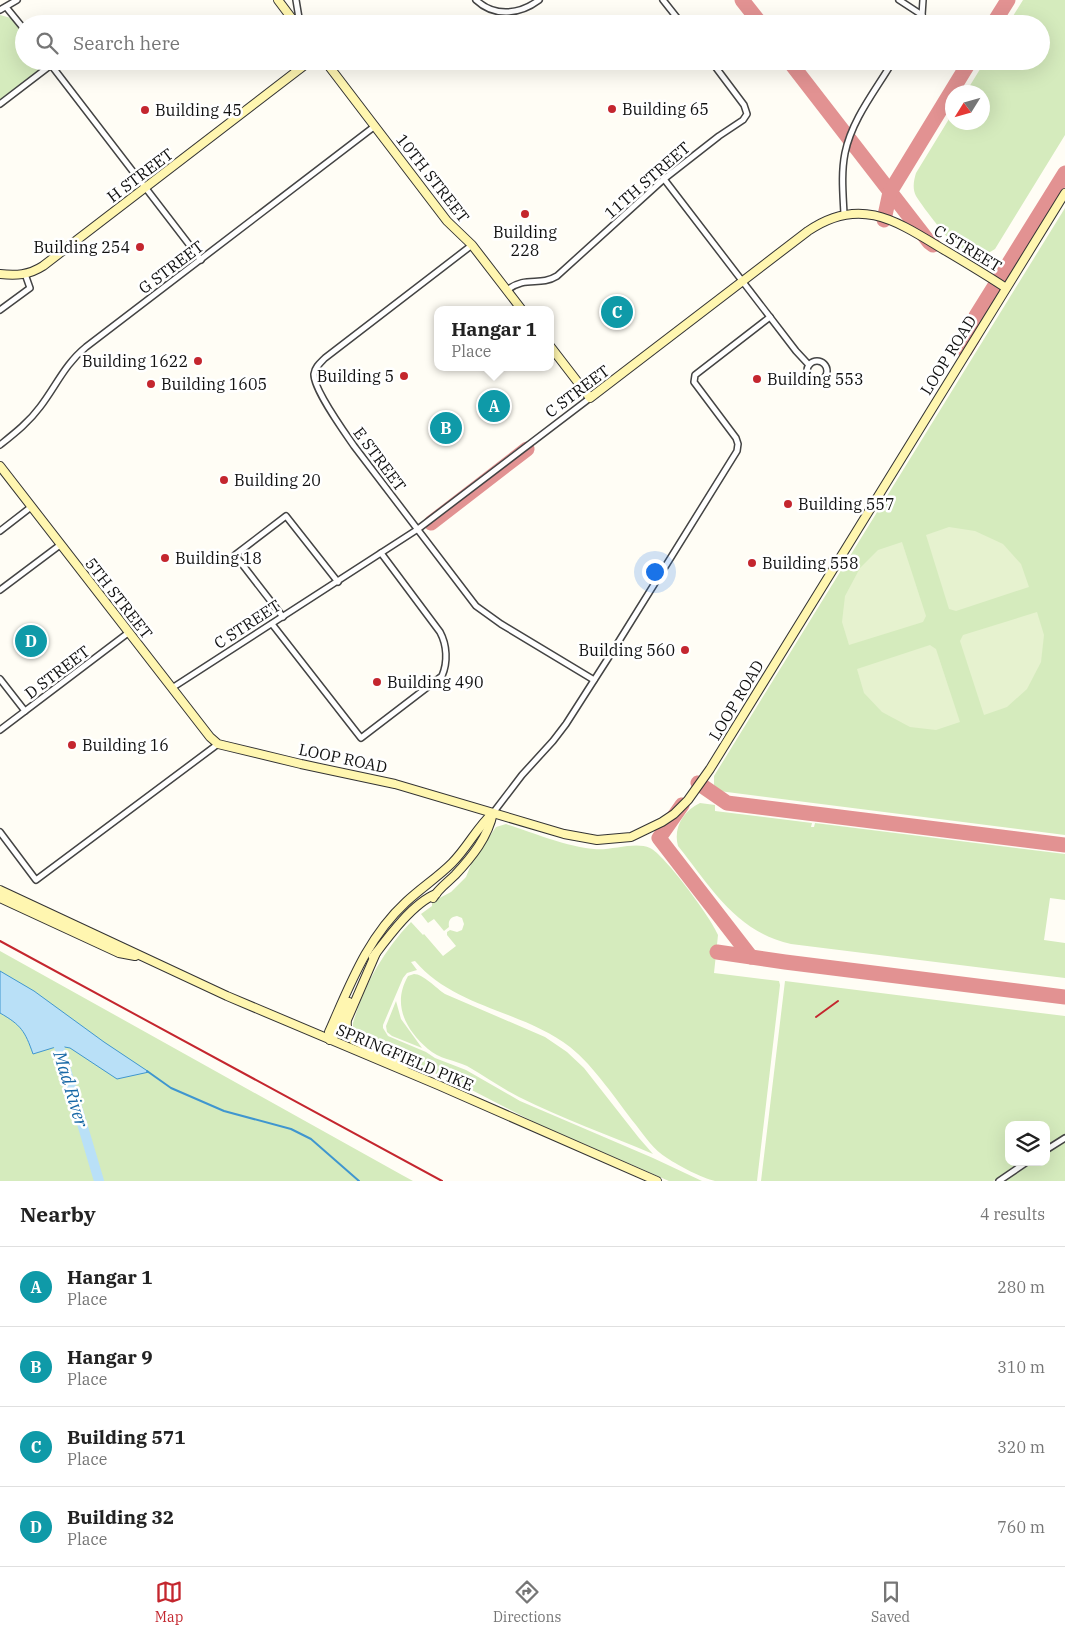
<!DOCTYPE html>
<html lang="en">
<head>
<meta charset="utf-8">
<style>
  body { margin:0; font-family:"IBM Plex Serif",serif; background:#f2f2f2; color:#222 }
  .controls { position:absolute; right:15px; bottom:15px; display:grid; overflow:hidden; border-radius:10px; box-shadow:0 5px 20px #0002 }
  .controls button { width:45px; height:45px; display:grid; place-items:center; padding:0; border:0; border-bottom:1px solid #e0e0e0; background:#fff; color:#222; font:25px sans-serif }
  .compass { position:absolute; left:945px; top:85px; width:45px; height:45px; border-radius:50%; background:#fff; box-shadow:0 5px 20px #0002; rotate:233deg }
  .you { position:absolute; left:654px; top:571px; width:18px; height:18px; margin:-12px; border:4px solid #fff; border-radius:50%; background:#1a73e8; box-shadow:0 0 0 8px #1a73e833 }
  .badge { display:grid; place-items:center; width:32px; height:32px; border-radius:50%; background:#c4262e; color:#fff; font-size:16px; font-weight:700 }
  .pin { position:absolute; translate:-50% -50%; border:2px solid #fff; box-shadow:0 1px 5px #0006 }
  .popup { position:absolute; left:434px; top:306px; width:120px; height:65px; box-sizing:border-box; display:grid; place-content:center; border-radius:10px; background:#fff; filter:drop-shadow(0 1px 4px #0005); font-size:16px; white-space:nowrap; color:#767676 }
  .popup b { font-size:19px; color:#222 }
  .popup::after { content:''; position:absolute; left:50%; top:100%; margin-left:-10px; border:10px solid transparent; border-top-color:#fff }
  .list { margin:0; padding:0; list-style:none }
  h2 { display:flex; justify-content:space-between; align-items:center; height:65px; margin:0; padding:0 20px; font-size:21px }
  h2 small { font-size:16px; font-weight:400; color:#767676 }
  .list li { display:grid; grid-template-columns:32px 1fr auto; gap:15px; align-items:center; box-sizing:border-box; height:80px; padding:0 20px; border-top:1px solid #e0e0e0 }
  .list b { display:block; font-size:19px; white-space:nowrap }
  .list p { margin:0; font-size:16px; white-space:nowrap; color:#767676 }
  .list em { font-size:16px; font-style:normal; color:#767676 }
  .icon { flex:none; width:28px; height:28px; fill:none; stroke:currentColor; stroke-width:2; stroke-linecap:round; stroke-linejoin:round }
  .map { position:relative; flex:none; width:1065px; height:1181px; overflow:hidden }
  .search { position:absolute; background:#fff; box-shadow:0 5px 20px #0002; left:15px; right:15px; top:15px; height:55px; display:flex; align-items:center; gap:12px; box-sizing:border-box; padding:0 18px; border-radius:28px; color:#767676; font-size:19px }
  .sheet { height:385px; background:#fff }
  nav { display:flex; justify-content:space-around; align-items:center; box-sizing:border-box; height:70px; border-top:1px solid #e0e0e0; background:#fff; font-size:14px; color:#767676 }
  nav a { display:grid; justify-items:center; gap:2px }
  nav .on { color:#c4262e }
  .map>svg:first-child { display:block }
</style>
</head>
<body>
<div class="map">
<svg width="1065" height="1181" viewBox="0 0 1065 1181">
  <rect width="100%" height="100%" fill="#fffdf5"/>
  <g fill="#d5ebbd">
    <path d="M1023,0H1065V135L995,249C986,255 977,259 966,255C956,251 922,206 916,196C912,188 914,180 916,173L952,114V122H982V92H966L985,61H1041V24H1008Z"/>
    <path d="M0,15L11,18L24,34V61H41L40,70L0,100Z"/>
    <path d="M1065,208V835L719,791L714,785V776Z"/>
    <path d="M700,803L715,805V811L812,823L811,827H814L815,823L1065,854V900L1050,898L1044,940L1065,943V978L791,944C736,932 711,887 678,846C673,828 683,811 700,803Z"/>
    <path d="M506,824C531,832 568,847 594,849C611,851 635,841 650,848C664,854 712,919 718,935L714,973L779,981L780,985L757,1181C744,1181 728,1181 715,1181C702,1178 679,1166 667,1158C654,1150 645,1137 636,1125C616,1100 595,1067 570,1047C522,1010 455,1008 415,961L411,962L417,970L407,973L403,978L383,1025V1028L388,1036L426,1052L435,1058L466,1070L520,1101L653,1158L702,1181H669L536,1123L458,1083L395,1056L354,1036L351,1031L353,1030V1023C364,985 384,950 411,922L423,935L424,934L443,956L456,946L447,935V932L450,930L457,932L462,930L464,924L462,918L457,916C450,917 448,921 449,927L444,931L434,919L428,923L421,914L432,906V902L451,892L466,877L472,862L496,827Z"/>
    <path d="M0,951L402,1175L413,1181H0Z"/>
    <path d="M414,974C423,974 436,988 445,994L545,1037L567,1052L584,1068L639,1138L653,1154C609,1135 563,1119 519,1097C501,1088 485,1076 467,1066C454,1060 439,1059 428,1049C405,1029 392,1004 408,976Z"/>
    <path d="M785,981L1065,1016V1134L1046,1146V1125H1009V1162H1022L993,1181H761Z"/>
    <path d="M396,1001L401,1019L422,1048L392,1036L387,1032L386,1026Z"/>
    <path d="M1065,1142V1181H1005L1034,1162H1046V1154Z"/>
  </g>
  <g fill="#e6f2cf">
    <path d="M949,527L975,531L1003,544L1021,564L1029,587L956,611L949,609L926,535Z"/>
    <path d="M902,542L926,616L923,622L849,645L842,622L845,596L860,568L878,550Z"/>
    <path d="M1037,612L1044,635L1041,662L1027,689L1007,707L984,715L960,641L963,635Z"/>
    <path d="M930,645L936,649L960,722L936,730L910,727L882,712L864,693L857,669Z"/>
  </g>
  <path fill="#b9e0f7" stroke="#3f96cf" d="M0,971L34,991L104,1042L149,1072L117,1079L70,1048L59,1046L33,1054C25,1031 21,1025 0,1013Z"/>
  <g fill="none" stroke-linecap="round" stroke-linejoin="round">
    <path stroke="#3f96cf" stroke-width="2" d="M147,1071L171,1088L224,1111L291,1129L311,1139L359,1181"/>
    <path stroke="#b9e0f7" stroke-width="10" d="M51,1036L59,1046L99,1181"/>
    <g stroke="#e29292" stroke-width="15">
      <path d="M742,0L761,24"/>
      <path d="M993,24L1008,0"/>
      <path d="M789,61L929,242L933,245"/>
      <path d="M884,220L890,192L970,61"/>
      <path d="M965,351L974,336L976,316L1065,173"/>
      <path d="M431,523L527,449"/>
      <path d="M698,783L727,803L1065,845"/>
      <path d="M682,805L659,838L751,957"/>
      <path d="M717,952L785,962L1065,997"/>
    </g>
    <g stroke="#444" stroke-width="8">
      <g id="street">
        <path d="M296,0L300,24"/>
        <path d="M476,0C494,17 519,15 539,0"/>
        <path d="M663,0L682,24"/>
        <path d="M899,0L922,15"/>
        <path d="M6,7L24,29"/>
        <path d="M0,10L17,0"/>
        <path d="M917,24L922,15L923,0"/>
        <path d="M48,61L201,260"/>
        <path d="M0,104L51,65"/>
        <path d="M664,179L796,351L809,365"/>
        <path d="M844,214C843,194 841,173 845,153C852,119 876,90 893,61"/>
        <path d="M472,245L325,358C320,363 315,367 314,374C313,389 345,433 354,446L476,606L501,624L594,680"/>
        <path d="M507,290C527,275 539,287 557,276L664,179L719,136L743,120L747,114L744,105L711,61"/>
        <path d="M0,310L30,288L25,274"/>
        <circle cx="817" cy="371" r="10"/>
        <path d="M0,445C15,433 29,422 40,407C56,386 65,364 86,347L375,126"/>
        <path d="M0,531L31,507"/>
        <path d="M0,590L60,545"/>
        <path d="M283,617L235,555L286,516L338,582"/>
        <path d="M272,624L361,738L442,676C448,662 447,645 440,632L381,553"/>
        <path d="M0,679L25,711"/>
        <path d="M172,688L418,529L590,398"/>
        <path d="M0,730L128,633"/>
        <path d="M493,813L522,775L553,741L566,724L614,649L737,451L738,444L736,438L694,382L695,375L770,317"/>
        <path d="M0,832L36,880L218,744"/>
        <path d="M1046,1150L1065,1138"/>
        <path d="M999,1181L1027,1162"/>
      </g>
    </g>
    <g stroke="#333" stroke-width="10">
      <g id="secondary">
        <path d="M278,0L296,24"/>
        <path d="M325,61L447,221L472,245L522,310"/>
        <path d="M0,274C16,276 29,275 43,266L310,61"/>
        <path d="M550,346L590,398L808,231C859,196 895,220 941,248C963,261 985,274 1006,288"/>
        <path d="M0,466L210,737L218,744L301,764L395,784L564,834L597,840L631,837L662,822L674,814L688,800L710,769L1065,193"/>
        <path d="M0,890L227,996L438,1085L657,1181"/>
        <path d="M0,898L119,953L135,956"/>
        <path d="M433,898C438,889 448,882 455,875C472,857 488,837 493,813"/>
        <path d="M376,953L347,1020C346,1028 347,1034 353,1040L404,1066"/>
        <path d="M373,957C388,937 413,903 436,894"/>
        <path d="M330,1040L329,1032C350,985 367,938 406,902C421,888 438,877 452,863C468,847 477,827 493,813"/>
        <path d="M330,1040L335,1034L349,1002"/>
      </g>
    </g>
    <use href="#street" stroke="#fff" stroke-width="5"/>
    <use href="#secondary" stroke="#fff6b0" stroke-width="8"/>
    <g stroke="#c4262e" stroke-width="2">
      <path d="M0,941L442,1181"/>
      <path d="M816,1017L838,1001"/>
    </g>
  </g>
  <g fill="#c4262e" stroke="#fff" stroke-width="2">
    <circle cx="612" cy="109" r="5"/>
    <circle cx="145" cy="110" r="5"/>
    <circle cx="525" cy="214" r="5"/>
    <circle cx="140" cy="247" r="5"/>
    <circle cx="198" cy="361" r="5"/>
    <circle cx="404" cy="376" r="5"/>
    <circle cx="757" cy="379" r="5"/>
    <circle cx="151" cy="384" r="5"/>
    <circle cx="224" cy="480" r="5"/>
    <circle cx="788" cy="504" r="5"/>
    <circle cx="165" cy="558" r="5"/>
    <circle cx="752" cy="563" r="5"/>
    <circle cx="685" cy="650" r="5"/>
    <circle cx="377" cy="682" r="5"/>
    <circle cx="72" cy="745" r="5"/>
  </g>
  <g text-anchor="middle" dominant-baseline="central" stroke-width="5" stroke-linejoin="round" paint-order="stroke">
    <g font-size="16" fill="#111" stroke="#fff" text-anchor="start">
      <text x="622" y="109">Building 65</text>
      <text x="155" y="110">Building 45</text>
      <text x="525" y="232" text-anchor="middle">Building<tspan x="525" dy="18">228</tspan></text>
      <text x="130" y="247" text-anchor="end">Building 254</text>
      <text x="188" y="361" text-anchor="end">Building 1622</text>
      <text x="394" y="376" text-anchor="end">Building 5</text>
      <text x="767" y="379">Building 553</text>
      <text x="161" y="384">Building 1605</text>
      <text x="234" y="480">Building 20</text>
      <text x="798" y="504">Building 557</text>
      <text x="175" y="558">Building 18</text>
      <text x="762" y="563">Building 558</text>
      <text x="675" y="650" text-anchor="end">Building 560</text>
      <text x="387" y="682">Building 490</text>
      <text x="82" y="745">Building 16</text>
    </g>
    <g font-size="16" fill="#111" stroke="#fff">
      <text transform="translate(140 175) rotate(-37)">H STREET</text>
      <text transform="translate(433 178) rotate(52)">10TH STREET</text>
      <text transform="translate(647 180) rotate(-41)">11TH STREET</text>
      <text transform="translate(968 248) rotate(31)">C STREET</text>
      <text transform="translate(171 267) rotate(-37)">G STREET</text>
      <text transform="translate(948 355) rotate(-58)">LOOP ROAD</text>
      <text transform="translate(577 391) rotate(-37)">C STREET</text>
      <text transform="translate(380 459) rotate(53)">E STREET</text>
      <text transform="translate(119 598) rotate(52)">5TH STREET</text>
      <text transform="translate(247 624) rotate(-33)">C STREET</text>
      <text transform="translate(57 672) rotate(-37)">D STREET</text>
      <text transform="translate(736 700) rotate(-59)">LOOP ROAD</text>
      <text transform="translate(343 758) rotate(12)">LOOP ROAD</text>
      <text transform="translate(405 1057) rotate(23)">SPRINGFIELD PIKE</text>
    </g>
    <g font-size="18" font-style="italic" fill="#1768a6" stroke="#fff">
      <text transform="translate(71 1089) rotate(73)">Mad River</text>
    </g>
  </g>
</svg>
<div class="controls">
<button><svg class="icon" aria-label="layers" viewBox="0 0 24 24"><path d="M12 4l9 5-9 5-9-5zM3 14l9 5 9-5"/></svg></button>
</div>
<svg class="compass" viewBox="-18 -18 36 36"><path d="M0-13l5 13h-10z" fill="#e53935"/><path d="M0 13l5-13h-10z" fill="#767676"/></svg>
<div class="you"></div>
<div class="pin badge" style="left:494px;top:406px;background:#0f9aa8">A</div>
<div class="popup"><b>Hangar 1</b>Place</div>
<div class="pin badge" style="left:446px;top:428px;background:#0f9aa8">B</div>
<div class="pin badge" style="left:617px;top:312px;background:#0f9aa8">C</div>
<div class="pin badge" style="left:31px;top:641px;background:#0f9aa8">D</div>
<div class="search"><svg class="icon" aria-label="search" viewBox="0 0 24 24"><circle cx="10" cy="10" r="6"/><path d="M15 15l6 6"/></svg>Search here</div>
</div>
<section class="sheet">
<h2>Nearby<small>4 results</small></h2>
<ul class="list">
<li><span class="badge" style="background:#0f9aa8">A</span><div><b>Hangar 1</b><p>Place</p></div><em>280 m</em></li>
<li><span class="badge" style="background:#0f9aa8">B</span><div><b>Hangar 9</b><p>Place</p></div><em>310 m</em></li>
<li><span class="badge" style="background:#0f9aa8">C</span><div><b>Building 571</b><p>Place</p></div><em>320 m</em></li>
<li><span class="badge" style="background:#0f9aa8">D</span><div><b>Building 32</b><p>Place</p></div><em>760 m</em></li>
</ul>
</section>
<nav>
<a class="on"><svg class="icon" aria-label="map" viewBox="0 0 24 24"><path d="M3 6l6-2 6 2 6-2v14l-6 2-6-2-6 2zM9 4v14M15 6v14"/></svg>Map</a>
<a><svg class="icon" aria-label="directions" viewBox="0 0 24 24"><path d="M12 3l9 9-9 9-9-9zM9 14v-3h6M13 9l2 2-2 2"/></svg>Directions</a>
<a><svg class="icon" aria-label="saved" viewBox="0 0 24 24"><path d="M7 4h10v16l-5-4-5 4z"/></svg>Saved</a>
</nav>
</body>
</html>
